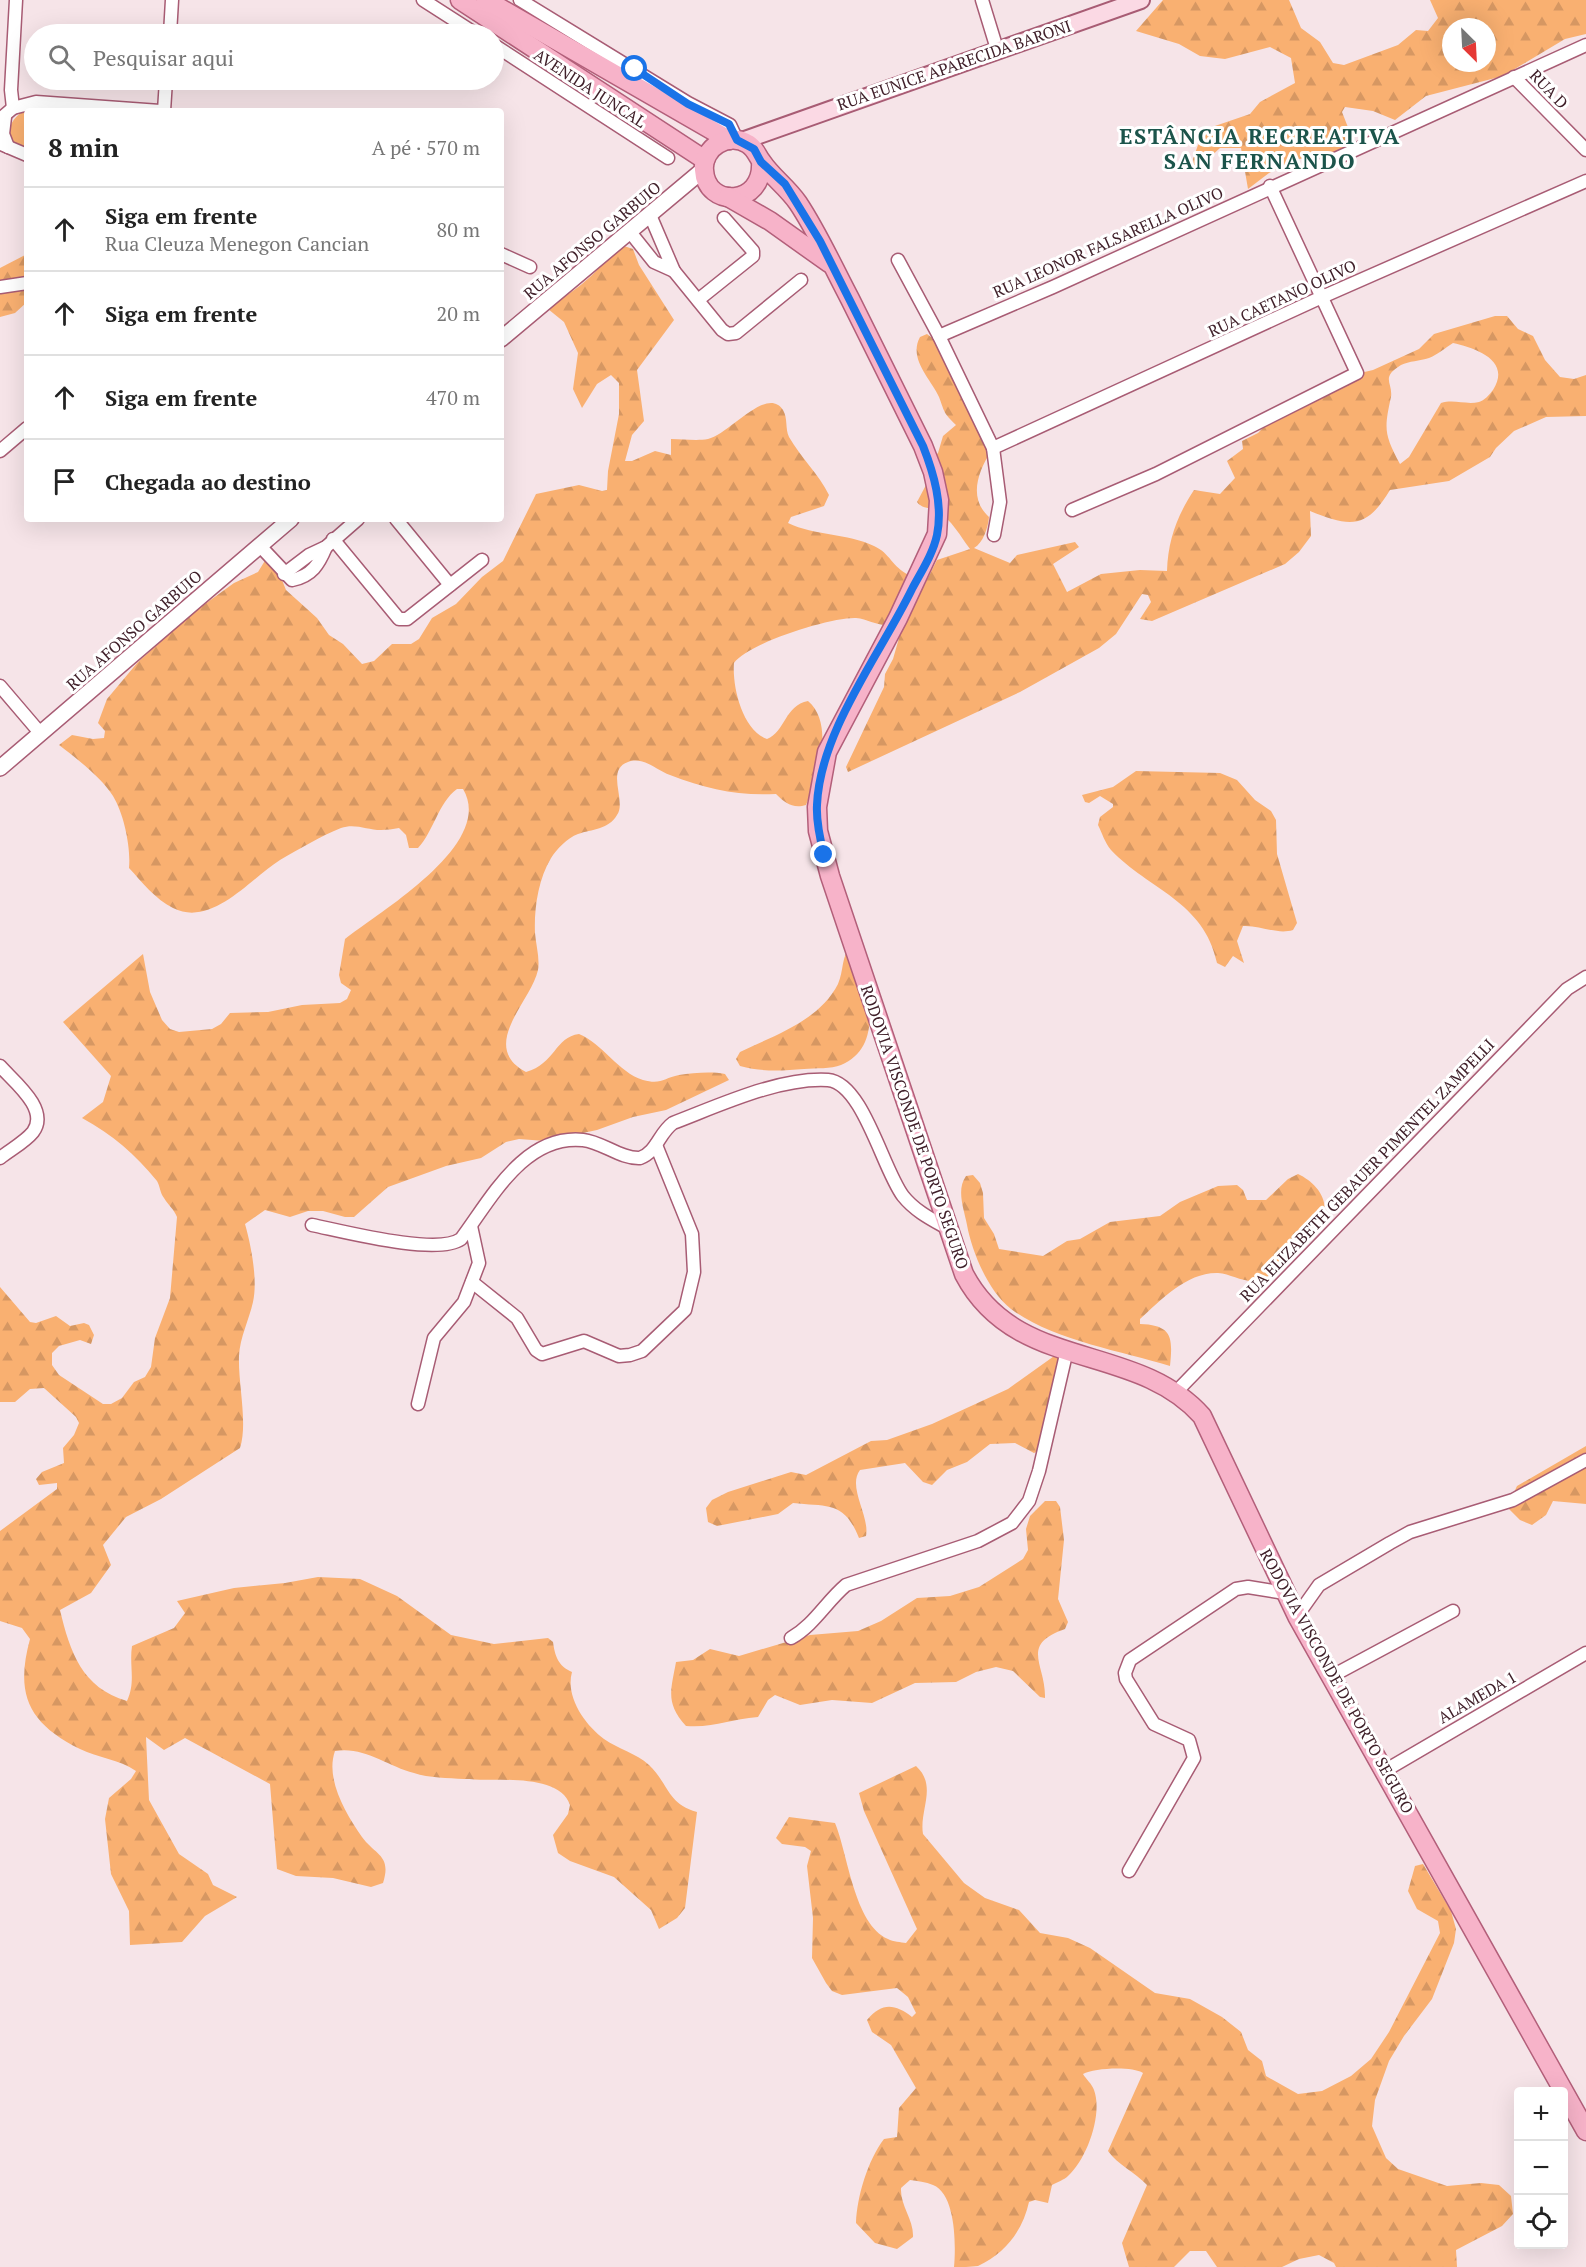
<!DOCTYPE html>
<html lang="pt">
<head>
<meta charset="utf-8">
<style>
  body { margin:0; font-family:"PT Serif",serif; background:#f2f2f2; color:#222 }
  .controls { position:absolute; right:18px; bottom:18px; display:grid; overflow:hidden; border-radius:6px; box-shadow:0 6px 24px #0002 }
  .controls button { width:54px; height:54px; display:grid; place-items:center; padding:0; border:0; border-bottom:2px solid #e0e0e0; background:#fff; color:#222; font:30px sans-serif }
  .compass { position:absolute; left:1442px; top:18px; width:54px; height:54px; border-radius:50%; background:#fff; box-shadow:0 6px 24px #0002; rotate:156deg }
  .stop { position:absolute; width:18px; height:18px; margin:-14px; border:4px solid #1a73e8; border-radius:50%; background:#fff }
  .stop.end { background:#1a73e8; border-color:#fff; box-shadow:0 2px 6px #0008 }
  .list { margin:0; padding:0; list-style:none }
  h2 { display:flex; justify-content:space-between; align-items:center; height:78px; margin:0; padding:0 24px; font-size:26px }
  h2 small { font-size:20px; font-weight:400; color:#767676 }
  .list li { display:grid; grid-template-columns:39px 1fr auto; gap:18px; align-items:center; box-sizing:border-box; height:84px; padding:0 24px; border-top:2px solid #e0e0e0 }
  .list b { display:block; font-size:22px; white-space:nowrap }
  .list p { margin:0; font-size:20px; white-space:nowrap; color:#767676 }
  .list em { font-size:20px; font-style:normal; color:#767676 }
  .icon { flex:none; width:33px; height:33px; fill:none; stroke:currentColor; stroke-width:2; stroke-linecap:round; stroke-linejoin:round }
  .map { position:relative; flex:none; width:1586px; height:2267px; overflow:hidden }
  .search { position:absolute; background:#fff; box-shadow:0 6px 24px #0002; left:24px; top:24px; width:480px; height:66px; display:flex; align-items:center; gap:15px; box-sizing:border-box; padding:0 21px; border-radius:33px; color:#767676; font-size:22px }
  .panel { position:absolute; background:#fff; box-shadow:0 6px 24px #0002; left:24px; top:108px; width:480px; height:414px; border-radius:6px }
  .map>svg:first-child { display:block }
</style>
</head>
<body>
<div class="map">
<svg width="1586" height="2267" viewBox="0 0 1586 2267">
  <defs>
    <pattern id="forest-firs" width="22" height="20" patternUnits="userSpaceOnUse" patternTransform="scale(1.5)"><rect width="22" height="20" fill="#f9b071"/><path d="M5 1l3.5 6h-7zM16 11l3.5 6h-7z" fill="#d69762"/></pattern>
  </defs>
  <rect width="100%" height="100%" fill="#f6e4e8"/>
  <path fill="#f9b071" d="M31,108L72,111H27V151C0,141 7,116 31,108Z"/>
  <g fill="url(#forest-firs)" fill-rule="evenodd">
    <path d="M1163,0H1289L1301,28L1320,42L1333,63L1344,65L1398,45L1416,30L1428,31L1438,18L1430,0H1586V34L1565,39L1503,76L1426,96L1395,120L1373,111L1345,107L1342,112L1351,135L1344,149L1323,158L1297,159L1269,173L1248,189L1241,148H1220L1195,171L1193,159L1198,145L1212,127L1250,114L1260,102L1295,83L1291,58L1270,47L1225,59L1200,56L1179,44L1136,31ZM1451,27H1487V63H1451Z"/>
    <path d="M624,246L633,249L639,265L674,320L637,370L644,421L632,435L625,461H632L655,451L671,455V439C683,439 697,441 708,439C730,434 767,385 783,410C788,418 785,429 789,437C801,458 818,473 829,495L824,506L791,517L788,523C815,536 847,533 874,546C890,553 892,567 909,575L888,625C877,626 868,619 856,618C831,617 748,643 734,663C732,686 742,730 767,739C785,732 785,705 808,701C835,724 818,777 806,805C793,809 785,803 776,794C736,796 707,789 670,775C656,770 643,756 628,762C605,770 627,801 617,815C608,830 592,829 578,834C567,838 557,849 551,858C538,880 534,909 535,933C536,945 540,959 538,970C531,1002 478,1046 526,1072C555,1064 555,1037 579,1034C603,1044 618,1072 643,1080C661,1085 664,1078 679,1075C693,1073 711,1071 725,1074L729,1080L666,1110L633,1117L597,1130L545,1141L519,1139L506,1142L481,1158L446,1166L388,1187L354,1217H345L323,1211H308L290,1217L265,1210L245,1224C251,1245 258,1280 253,1302C249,1320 240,1337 239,1356C238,1384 248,1424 240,1448L161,1499L126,1517L103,1545L111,1565L91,1593L60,1610C70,1652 82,1688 127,1701C136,1682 129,1666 132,1646L174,1628L185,1613L177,1601L234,1588L285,1583L318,1577L360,1579L397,1596L451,1635L494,1644L548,1638L553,1642C555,1656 558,1666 572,1672C565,1697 585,1725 604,1739C618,1749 636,1753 649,1765C669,1784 667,1804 697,1812L685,1908L677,1918L659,1929L651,1910L614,1877L570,1861L558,1853L553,1835L568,1814L570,1805C559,1772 492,1782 464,1779C448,1778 429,1778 414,1773C387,1766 364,1746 335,1751C325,1779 346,1814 362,1837C375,1855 392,1855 383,1883L371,1887L333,1878L296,1876L277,1869L270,1784L185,1738L164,1750L146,1737L149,1800L179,1854L208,1874L213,1885L237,1897L205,1916L182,1942L130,1945L129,1911L111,1874L105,1819L109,1798L131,1779L136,1771C119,1759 98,1758 80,1749C28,1723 15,1694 30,1639L22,1628L0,1621V1531L57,1489V1483L39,1485L36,1479L42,1472L64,1463L63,1448L74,1435L79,1423L76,1417L44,1388L30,1389L15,1402H0V1287L30,1322L36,1323L56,1316L70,1326L84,1323L89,1325L94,1335L91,1344L80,1340L59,1346L52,1353V1365L59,1375L103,1404H111L122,1398L134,1382L145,1377L151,1367L155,1338L170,1298L177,1217C174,1209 168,1205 164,1198C160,1193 160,1186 157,1181C135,1154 113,1135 82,1118L103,1102L111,1076L63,1022L143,954L150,992L162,1020L170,1029L179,1032L212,1029L221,1024L230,1013L268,1012L302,1005L340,1003L347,999L351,990L341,983L339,975L345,939C379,912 496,844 463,789H457C438,803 434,831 418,848H409L406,835L399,828C393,829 387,830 381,830C367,830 355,823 341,828C321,836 299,849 280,860C251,878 212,928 173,908C155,899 142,882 129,868C131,848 124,814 113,796C102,778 76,758 59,745L72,735L93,739L104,738L105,731L98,723L107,699L138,662L194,612L234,583L258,572L266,559L274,560L286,590L317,618L329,635L343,644L362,664L374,661L392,644H411L419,639L432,618L456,604L482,577L503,561L536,494L579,485L602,491L607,490L608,471L619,414V383L611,375L597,384L582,408L573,389L578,353L564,322L548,309L550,304C585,288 596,268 624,246Z"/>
    <path d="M27,254V302L15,313L0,317V268Z"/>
    <path d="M1495,316H1507L1518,329L1533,336L1545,360L1560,377L1574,379L1586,375V416L1546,417L1514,431L1496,448L1490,457L1449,481L1390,490C1366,530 1350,527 1310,511L1311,536L1299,552L1285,564L1152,621L1140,619L1151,602L1148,595L1142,594L1116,634L1099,648L1020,692L848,772L846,767L884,687L885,674L893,659L901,631L937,560L970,549C961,537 951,519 938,512C930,507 922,509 917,502L926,485L922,468L938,453L943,436L956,425C943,412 945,413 939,397C931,379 908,359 920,337L927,334L931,337L954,364L991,451C978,472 968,498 989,517C988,528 983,543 974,548L1010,563L1017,555L1075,542L1079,547L1053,564L1067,592L1101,574L1140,570L1167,571C1168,540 1177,516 1194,490L1220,494L1235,478L1227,461L1243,449L1242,441L1258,433L1288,402L1343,377L1373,370L1419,349L1434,334ZM1453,343C1475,348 1512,360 1493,390C1490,394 1484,401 1479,402C1466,405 1454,399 1441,403L1409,457L1400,464C1384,434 1384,429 1391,397C1393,382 1380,378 1401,365C1409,361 1420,361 1429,358C1437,355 1445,348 1453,343Z"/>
    <path d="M1136,771L1220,773L1237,780L1255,800L1271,811L1276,820L1277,854L1297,923L1293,930C1277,935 1260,925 1243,926L1237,941L1244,963L1233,956L1225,967L1217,963C1204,901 1149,890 1111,850C1105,843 1102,833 1098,825L1100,817L1113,807V804L1100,796L1089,803L1085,802L1082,795L1113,787Z"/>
    <path d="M851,945C867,978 888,1046 841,1065C831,1069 816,1068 804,1069C781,1071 762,1072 740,1066L736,1059L740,1052C775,1035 819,1021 838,984C844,970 841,957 851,945Z"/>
    <path d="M1298,1174C1313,1181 1328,1196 1324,1214C1307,1236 1287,1271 1259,1280C1245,1284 1232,1274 1218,1273C1187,1272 1161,1300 1140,1319V1324C1172,1325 1173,1337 1170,1366C1121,1351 1052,1340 1011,1309C988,1291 972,1252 967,1225C964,1209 956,1190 966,1176L973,1175L980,1183L983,1193L984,1218L994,1234L999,1249L1043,1256L1067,1241L1080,1239L1110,1222L1160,1216L1180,1202L1218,1186L1237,1185L1243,1190L1247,1200H1266L1288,1179Z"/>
    <path d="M1057,1354L1061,1357L1043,1449L1034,1453L1015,1443L990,1444L967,1462L947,1470L932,1485L923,1482L905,1463L860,1470C847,1487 870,1516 866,1536L859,1538C844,1501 829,1507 793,1503L778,1514L717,1526L708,1522L706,1508L712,1500L728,1492L791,1472L806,1475L871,1441L887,1440L932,1424L1008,1389Z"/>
    <path d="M1586,1446V1504L1553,1501L1546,1515L1532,1525L1520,1520L1507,1507L1517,1486Z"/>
    <path d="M1045,1501H1056L1060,1507L1064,1540L1058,1599L1068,1622L1065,1629C1019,1645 1046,1664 1045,1698L1040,1697L1013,1671L996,1667L976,1672L956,1682L915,1683L872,1703L832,1700L800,1705L775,1695L768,1700L758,1717C730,1719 715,1728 686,1726C665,1703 671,1690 676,1662L693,1660L710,1649L739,1656L810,1635L858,1631L881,1621L917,1598L950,1596L979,1587L1023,1559L1028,1550L1026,1529L1030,1516Z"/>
    <path d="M916,1766C938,1786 919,1810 923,1834L964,1883L985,1898L1019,1910L1040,1933L1068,1938L1090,1948L1155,1993L1190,1999L1222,2017L1241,2032L1248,2050L1262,2061L1266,2076L1298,2094L1322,2091L1351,2076L1371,2059L1389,2032L1440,1933L1438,1921L1417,1909L1408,1891L1415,1866L1423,1864L1451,1911L1456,1929L1454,1943L1432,1999L1404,2036L1389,2061L1375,2100L1372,2126L1386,2158L1398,2169L1447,2186L1481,2183L1499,2185L1511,2196L1513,2214L1502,2226L1456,2250L1457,2267H1336L1334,2263L1319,2255L1299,2259L1282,2267H1217L1206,2251H1190L1174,2267H1129L1122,2243L1147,2185C1135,2172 1118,2165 1108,2151L1143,2073C1132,2066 1094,2068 1083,2074C1086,2079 1092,2084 1094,2090C1103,2114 1087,2159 1068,2176C1064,2180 1057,2182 1052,2185L1048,2203L1035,2200L1029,2202C1023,2230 1005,2254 978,2266C971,2267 961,2267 954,2267C956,2246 956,2194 933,2185C926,2182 917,2181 910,2180L901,2188C900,2206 914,2220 913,2237L897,2249L875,2243L856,2223C857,2196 868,2160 884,2139L897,2137L899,2108L916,2088L891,2045L872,2032L867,2020C882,2002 895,2004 912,2017L916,2013L908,1997L897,1988L842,1995L832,1991L826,1983L812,1958L813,1918L807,1866L811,1851L805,1847L782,1844L776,1838L789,1817L835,1823C848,1854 854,1924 888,1939C893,1942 901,1942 906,1943L917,1929L864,1811L859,1793Z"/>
  </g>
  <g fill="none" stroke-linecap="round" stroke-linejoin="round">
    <g stroke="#a85c74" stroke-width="15">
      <g id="minor">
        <path d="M423,0L476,34"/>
        <path d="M520,0L688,103L730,125L737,140"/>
        <path d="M982,0L997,49"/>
        <path d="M170,34L172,0"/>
        <path d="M494,45L668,158"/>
        <path d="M1514,77L1586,150"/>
        <path d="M13,108L11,90L16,0"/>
        <path d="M164,111L166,80"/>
        <path d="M5,117L3,134L8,147"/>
        <path d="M0,119L13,108L36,102L160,111"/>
        <path d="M1,144L27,155"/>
        <path d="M630,232L654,262L674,271L650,215"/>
        <path d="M501,254L530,267"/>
        <path d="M898,260L939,336L993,448L1000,502L994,535"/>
        <path d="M674,271L722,330L728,334L736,333L801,280"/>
        <path d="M0,287L27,283"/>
        <path d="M698,300L753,256V251L724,218"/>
        <path d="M939,336L1053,287L1586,45"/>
        <path d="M993,448L1322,297L1586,181"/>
        <path d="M0,451L27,428"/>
        <path d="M1072,510L1156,474L1357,373L1270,186"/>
        <path d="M396,519L450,585"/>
        <path d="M333,539L399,619H407L482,560"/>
        <path d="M260,546L292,580C312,576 319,564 326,547"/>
        <path d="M284,574L309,555L326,547L358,519"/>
        <path d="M0,686L41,734"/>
        <path d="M0,1066C13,1081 50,1109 33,1132C25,1142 10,1150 0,1158"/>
        <path d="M312,1225C342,1231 437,1256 461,1239C491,1199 524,1134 583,1140C602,1142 621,1159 640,1158C657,1152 659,1133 673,1123C718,1106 779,1077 828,1080C863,1083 883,1170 903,1196C915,1211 931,1219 947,1228"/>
        <path d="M472,1282L517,1318L536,1350L542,1354L584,1341L619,1356L630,1355L642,1351L685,1310L694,1272L692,1234L656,1145"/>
        <path d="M1176,1392L1567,989L1586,977"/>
        <path d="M418,1404L434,1338L464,1302L479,1263L471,1226"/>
        <path d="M1297,1616L1319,1585L1390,1543L1410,1532L1513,1500L1586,1460"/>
        <path d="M791,1638C814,1625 826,1602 846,1585L978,1541L1012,1523L1029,1501L1039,1471L1067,1350"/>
        <path d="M1332,1676L1453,1611"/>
        <path d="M1386,1770L1586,1653"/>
        <path d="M1129,1871L1194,1758L1189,1740L1154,1724L1126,1679L1125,1673L1130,1660L1236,1589L1248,1587L1285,1593"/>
      </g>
    </g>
    <g stroke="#a85c74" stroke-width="18">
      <g id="tertiary">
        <path d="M501,339L704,169"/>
        <path d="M0,768L291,519"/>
      </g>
    </g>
    <g stroke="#a85c74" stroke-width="20">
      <path id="secondary" d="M742,141L1141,0"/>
    </g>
    <g stroke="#b35f7a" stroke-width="21">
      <g id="primary">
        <path d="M460,0L705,160"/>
        <path d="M486,0L729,140"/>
        <path d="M761,162C764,206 706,209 704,170C703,160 709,149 718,144C727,138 739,138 748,144C756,149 757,156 762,162C772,177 787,187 798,203C818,233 833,267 850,299C874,348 899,397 923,446L933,472L939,500L937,534L898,618L827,752L817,807L818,831L830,876L964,1274C1016,1373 1135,1341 1202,1416L1297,1616L1586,2131"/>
        <path d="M728,197L770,221L829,263"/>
      </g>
    </g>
    <use href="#minor" stroke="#fff" stroke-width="12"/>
    <use href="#tertiary" stroke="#fff" stroke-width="15"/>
    <use href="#secondary" stroke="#fbd9e4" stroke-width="16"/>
    <use href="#primary" stroke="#f7b3c9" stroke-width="18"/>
  </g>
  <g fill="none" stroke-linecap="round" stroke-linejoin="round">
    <path stroke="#1a73e8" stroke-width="8" d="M635,69L688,104L729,124L737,140L754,149L761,162L785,184L820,241L923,446C934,474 943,505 937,535C933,554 921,572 912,589C880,655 820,731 817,805C816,822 820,839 824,855"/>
  </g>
  <g text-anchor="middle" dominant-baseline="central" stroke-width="6" stroke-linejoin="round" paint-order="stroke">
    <g font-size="16" fill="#40202a" stroke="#fff">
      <text transform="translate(954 65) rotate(-19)">RUA EUNICE APARECIDA BARONI</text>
      <text transform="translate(590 88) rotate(33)">AVENIDA JUNCAL</text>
      <text transform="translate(1549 89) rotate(46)">RUA D</text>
      <text transform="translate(592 240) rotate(-40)">RUA AFONSO GARBUIO</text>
      <text transform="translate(1108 242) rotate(-24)">RUA LEONOR FALSARELLA OLIVO</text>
      <text transform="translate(1282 298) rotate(-25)">RUA CAETANO OLIVO</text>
      <text transform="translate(134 630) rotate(-41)">RUA AFONSO GARBUIO</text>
      <text transform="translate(915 1127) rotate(71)">RODOVIA VISCONDE DE PORTO SEGURO</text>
      <text transform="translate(1367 1170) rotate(-46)">RUA ELIZABETH GEBAUER PIMENTEL ZAMPELLI</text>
      <text transform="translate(1337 1681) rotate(61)">RODOVIA VISCONDE DE PORTO SEGURO</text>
      <text transform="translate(1477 1697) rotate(-30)">ALAMEDA 1</text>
    </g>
    <g font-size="22" font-weight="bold" letter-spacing="1.5" fill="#1c544b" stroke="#fff">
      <text x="1260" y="135">ESTÂNCIA RECREATIVA<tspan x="1260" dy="25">SAN FERNANDO</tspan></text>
    </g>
  </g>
</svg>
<div class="controls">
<button>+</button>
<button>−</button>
<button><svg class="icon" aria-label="locate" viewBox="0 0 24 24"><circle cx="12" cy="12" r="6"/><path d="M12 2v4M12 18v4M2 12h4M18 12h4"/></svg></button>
</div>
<svg class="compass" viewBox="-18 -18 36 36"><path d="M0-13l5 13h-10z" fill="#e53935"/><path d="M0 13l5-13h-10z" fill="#767676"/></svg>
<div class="stop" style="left:635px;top:69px"></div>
<div class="stop end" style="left:824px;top:855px"></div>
<div class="search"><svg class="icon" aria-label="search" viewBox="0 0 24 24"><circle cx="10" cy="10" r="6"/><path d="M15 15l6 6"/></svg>Pesquisar aqui</div>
<section class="panel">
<h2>8 min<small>A pé · 570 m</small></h2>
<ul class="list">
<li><svg class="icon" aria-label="ahead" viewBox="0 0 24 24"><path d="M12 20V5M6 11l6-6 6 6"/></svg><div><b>Siga em frente</b><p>Rua Cleuza Menegon Cancian</p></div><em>80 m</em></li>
<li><svg class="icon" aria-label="ahead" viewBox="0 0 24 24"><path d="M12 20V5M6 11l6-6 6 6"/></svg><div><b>Siga em frente</b></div><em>20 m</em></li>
<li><svg class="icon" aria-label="ahead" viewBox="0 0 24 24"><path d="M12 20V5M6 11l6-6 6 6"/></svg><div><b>Siga em frente</b></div><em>470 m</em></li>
<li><svg class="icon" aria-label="arrive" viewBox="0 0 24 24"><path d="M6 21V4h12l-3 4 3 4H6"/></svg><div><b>Chegada ao destino</b></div></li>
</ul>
</section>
</div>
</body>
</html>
